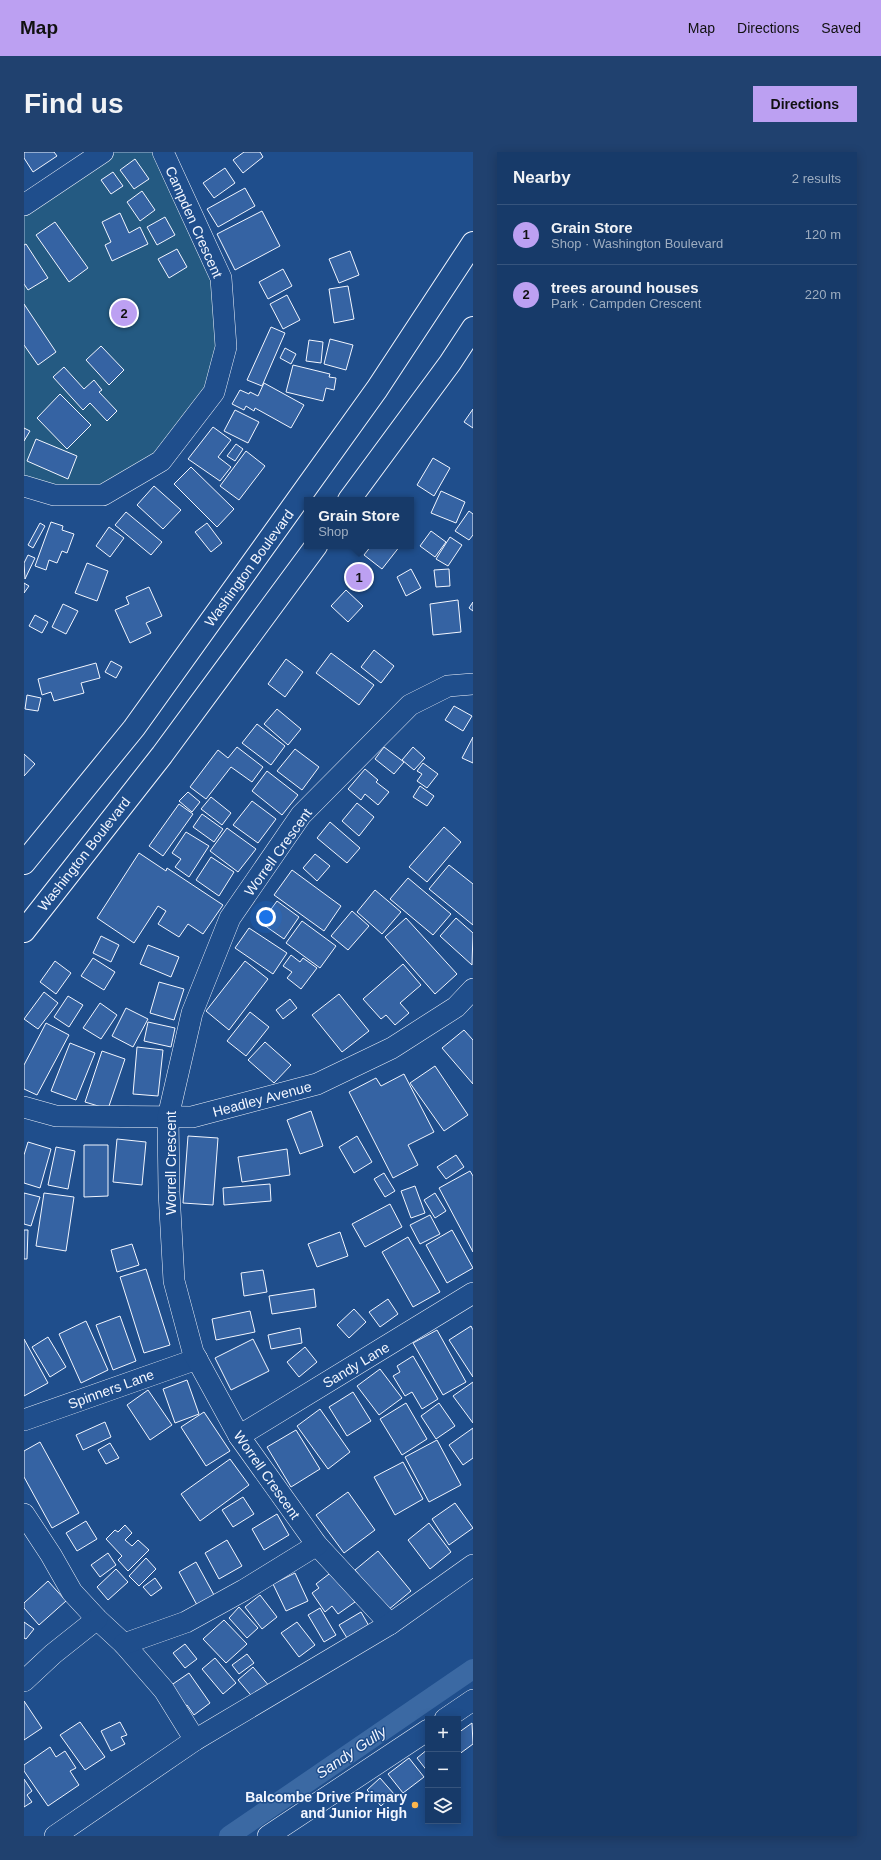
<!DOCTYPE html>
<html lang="en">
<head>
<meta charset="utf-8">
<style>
  body { margin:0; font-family:Arial,sans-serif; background:#20416f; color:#f1f3f6 }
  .controls { position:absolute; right:12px; bottom:12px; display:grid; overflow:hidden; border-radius:0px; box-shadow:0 2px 10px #0003 }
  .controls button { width:36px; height:36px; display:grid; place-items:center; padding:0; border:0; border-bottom:1px solid #36547d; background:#173a69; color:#f1f3f6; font:20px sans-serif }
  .you { position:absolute; left:242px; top:765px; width:14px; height:14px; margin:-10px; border:3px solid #fff; border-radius:50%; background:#1a73e8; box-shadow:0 0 0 6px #1a73e833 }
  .badge { display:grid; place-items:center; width:26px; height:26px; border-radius:50%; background:#bca0f2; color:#111; font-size:13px; font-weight:700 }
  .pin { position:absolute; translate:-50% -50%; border:2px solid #fff; box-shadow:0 1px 4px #0006 }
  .popup { position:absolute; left:280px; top:345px; width:110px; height:52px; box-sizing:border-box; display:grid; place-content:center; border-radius:0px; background:#173a69; filter:drop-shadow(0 1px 3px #0005); font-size:13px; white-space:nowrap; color:#9eadc0 }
  .popup b { font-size:15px; color:#f1f3f6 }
  .popup::after { content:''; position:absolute; left:50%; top:100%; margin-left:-8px; border:8px solid transparent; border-top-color:#173a69 }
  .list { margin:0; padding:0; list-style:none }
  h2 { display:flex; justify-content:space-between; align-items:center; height:52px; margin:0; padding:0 16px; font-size:17px }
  h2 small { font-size:13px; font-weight:400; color:#9eadc0 }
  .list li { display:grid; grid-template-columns:26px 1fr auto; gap:12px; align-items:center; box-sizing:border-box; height:60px; padding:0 16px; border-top:1px solid #36547d }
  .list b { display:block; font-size:15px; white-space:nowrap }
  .list p { margin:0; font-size:13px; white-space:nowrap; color:#9eadc0 }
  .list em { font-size:13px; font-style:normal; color:#9eadc0 }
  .icon { flex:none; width:22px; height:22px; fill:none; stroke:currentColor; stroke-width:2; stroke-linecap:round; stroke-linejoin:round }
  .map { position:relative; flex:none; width:449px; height:1684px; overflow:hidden; border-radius:0px }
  header { display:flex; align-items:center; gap:24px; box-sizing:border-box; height:56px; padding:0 20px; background:#bca0f2; color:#111 }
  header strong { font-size:19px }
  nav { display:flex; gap:22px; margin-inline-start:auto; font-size:14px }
  .intro { display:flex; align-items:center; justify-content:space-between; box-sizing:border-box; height:96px; padding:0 24px }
  h1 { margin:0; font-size:28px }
  .button { padding:10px 18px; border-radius:0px; background:#bca0f2; color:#111; font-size:14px; font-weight:700 }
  main { display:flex; gap:24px; padding:0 24px }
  aside { flex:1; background:#173a69; border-radius:0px; box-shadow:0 2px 10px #0003 }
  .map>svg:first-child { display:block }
</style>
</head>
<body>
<header>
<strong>Map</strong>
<nav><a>Map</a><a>Directions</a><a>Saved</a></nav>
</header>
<div class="intro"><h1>Find us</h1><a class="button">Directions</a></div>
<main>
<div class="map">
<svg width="449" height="1684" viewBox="0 0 449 1684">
  <rect width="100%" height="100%" fill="#1f4e8c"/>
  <path fill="#245a82" stroke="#a8bbd7" d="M79,0H139L197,126L190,240L137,309L79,343L0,334V53Z"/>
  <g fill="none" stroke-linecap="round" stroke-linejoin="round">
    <path stroke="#3b69a3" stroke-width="20" d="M205,1684L449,1517"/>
  </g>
  <g fill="#3563a3" stroke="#f2f6ff">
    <path d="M0,0H30L33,4L9,20L0,6Z"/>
    <path d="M220,0H236L239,5L219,21L209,8Z"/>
    <path d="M111,7L125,27L110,37L96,18Z"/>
    <path d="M201,16L211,31L190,46L179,31Z"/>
    <path d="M89,20L99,34L87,42L77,28Z"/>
    <path d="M221,36L231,54L194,75L183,57Z"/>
    <path d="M118,39L131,58L116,69L103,50Z"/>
    <path d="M238,59L256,94L211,118L193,82Z"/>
    <path d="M96,61L105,81L116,75L124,92L88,109L81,93L87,90L78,70Z"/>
    <path d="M141,65L151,83L133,93L123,75Z"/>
    <path d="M31,70L64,116L45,130L12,83Z"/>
    <path d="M2,92L24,126L4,138L0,132V93Z"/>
    <path d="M153,97L163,115L145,126L134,107Z"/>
    <path d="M326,99L335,123L315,131L305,107Z"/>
    <path d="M259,117L268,134L244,147L235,130Z"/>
    <path d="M324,134L330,167L310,171L305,137Z"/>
    <path d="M263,143L276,168L259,177L246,152Z"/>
    <path d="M0,152L32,200L14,213L0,193Z"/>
    <path d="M247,175L261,181L238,234L223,228Z"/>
    <path d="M306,187L329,193L322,218L300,212Z"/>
    <path d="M285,188L299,190L297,211L282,209Z"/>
    <path d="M77,194L100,218L85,233L62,208Z"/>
    <path d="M261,196L272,202L267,212L256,206Z"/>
    <path d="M269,213L306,222L305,225L312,226L310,238L302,236L299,249L262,240Z"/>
    <path d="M40,215L60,237L70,228L78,238L75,240L93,259L83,269L66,251L59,258L29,225Z"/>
    <path d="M240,231L280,253L267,276L231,256L230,259L222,254L220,258L208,252L216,238L225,242L226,240L234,244Z"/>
    <path d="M36,242L67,273L43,297L13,266Z"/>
    <path d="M449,257V276L440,270Z"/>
    <path d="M211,258L235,270L224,291L200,279Z"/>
    <path d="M189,275L207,288L194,305L207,315L196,329L164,307Z"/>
    <path d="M0,276L6,279L0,289Z"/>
    <path d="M12,287L53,304L44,327L3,309Z"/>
    <path d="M212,292L219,297L211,309L203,304Z"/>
    <path d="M222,299L241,314L215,348L196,334Z"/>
    <path d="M409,306L426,316L410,344L393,333Z"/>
    <path d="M167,315L210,357L193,375L150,332Z"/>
    <path d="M130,334L157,358L139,377L113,353Z"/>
    <path d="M417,339L441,350L432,371L407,361Z"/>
    <path d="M445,359L449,362V383L445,388L431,379Z"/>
    <path d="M102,360L138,390L127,403L91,373Z"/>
    <path d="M27,370L39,374L38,378L50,382L43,401L38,399L33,411L25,408L22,418L11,414Z"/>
    <path d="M16,371L21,374L9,396L4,393Z"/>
    <path d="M183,371L198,391L187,400L171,380Z"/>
    <path d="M85,375L100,386L86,405L72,394Z"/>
    <path d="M407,379L422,390L411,405L396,394Z"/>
    <path d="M426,385L438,393L424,414L412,407Z"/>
    <path d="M347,394H376L358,417L340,403Z"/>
    <path d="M4,403L11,406L1,427L0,411Z"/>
    <path d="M63,411L84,419L73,449L51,441Z"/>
    <path d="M331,412L349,423L339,438L322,426Z"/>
    <path d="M387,417L397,436L382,444L373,425Z"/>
    <path d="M425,417L426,434L412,435L410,418Z"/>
    <path d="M0,431L5,434L0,441Z"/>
    <path d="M125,435L138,464L122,471L127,481L106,491L91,458L105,452L102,445Z"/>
    <path d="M322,438L339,454L324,470L307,454Z"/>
    <path d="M434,448L437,480L409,483L406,452Z"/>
    <path d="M449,450V459L445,456Z"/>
    <path d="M39,452L54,459L42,482L28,475Z"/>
    <path d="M11,463L24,470L18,481L5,474Z"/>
    <path d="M350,498L370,514L357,531L337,515Z"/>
    <path d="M307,501L350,533L335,553L292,521Z"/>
    <path d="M262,507L279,520L261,545L244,532Z"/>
    <path d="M87,509L98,515L92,526L81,520Z"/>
    <path d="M72,511L76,526L57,531L60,541L30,549L27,540L18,543L14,527Z"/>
    <path d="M3,543L17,546L14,559L1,557Z"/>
    <path d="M430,554L448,564L439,579L421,568Z"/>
    <path d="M253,557L277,577L264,593L240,572Z"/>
    <path d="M233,572L261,594L247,613L218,591Z"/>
    <path d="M449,585V611L438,606Z"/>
    <path d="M213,595L239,615L228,630L207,615L182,647L166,635L194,598L204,606Z"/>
    <path d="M360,595L380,610L370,622L351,607Z"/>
    <path d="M389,595L401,606L390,618L378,608Z"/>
    <path d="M271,597L295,615L278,638L253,619Z"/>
    <path d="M0,602L11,612L0,624Z"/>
    <path d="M399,611L414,622L403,636L393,629L398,622L393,619Z"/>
    <path d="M341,617L354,628L352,630L365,640L354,653L341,642L337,648L324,637Z"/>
    <path d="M243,619L274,643L258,663L228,639Z"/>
    <path d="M396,634L410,644L403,654L389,645Z"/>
    <path d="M164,640L176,650L168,660L155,649Z"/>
    <path d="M187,645L207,661L198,673L177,657Z"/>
    <path d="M228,649L252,667L234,691L209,673Z"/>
    <path d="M333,651L350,665L335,684L318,669Z"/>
    <path d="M155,652L169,662L139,704L125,694Z"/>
    <path d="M178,662L199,677L190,690L169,675Z"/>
    <path d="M306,670L336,696L323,711L293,686Z"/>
    <path d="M420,675L437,690L403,730L385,715Z"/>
    <path d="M203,676L232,697L214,720L186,699Z"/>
    <path d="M162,680L185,694L165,725L151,715L157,707L148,701Z"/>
    <path d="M115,701L142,719L143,716L199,753L179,782L164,772L155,785L134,772L142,759L134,754L110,791L73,766Z"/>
    <path d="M291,702L306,714L293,729L279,716Z"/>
    <path d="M187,705L210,720L195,744L172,728Z"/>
    <path d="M425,713L449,732V773L405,737Z"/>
    <path d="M268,718L317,754L300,779L250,743Z"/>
    <path d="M384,726L427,762L409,783L366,747Z"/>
    <path d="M351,738L377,760L358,782L333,760Z"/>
    <path d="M253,749L275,765L260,787L237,771Z"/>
    <path d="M328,759L345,774L324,798L307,784Z"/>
    <path d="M382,766L433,822L411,842L361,785Z"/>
    <path d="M432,766L449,781L448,813L416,784Z"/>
    <path d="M278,769L312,794L296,816L262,791Z"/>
    <path d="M225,776L263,801L249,822L211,796Z"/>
    <path d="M77,784L95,793L87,810L69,801Z"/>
    <path d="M124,793L155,805L147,825L116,812Z"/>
    <path d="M267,803L276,810L279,806L293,816L277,837L263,826L268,820L259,814Z"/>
    <path d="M69,806L91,820L80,838L57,824Z"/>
    <path d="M31,809L47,821L32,842L16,830Z"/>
    <path d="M221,809L244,827L205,878L182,859Z"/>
    <path d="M379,812L397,833L376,851L385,861L371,873L362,863L357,867L339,847Z"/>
    <path d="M135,830L160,837L150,868L126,861Z"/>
    <path d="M20,840L34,851L14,877L0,867Z"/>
    <path d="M315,842L345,879L318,900L288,863Z"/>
    <path d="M44,844L59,853L45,875L30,865Z"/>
    <path d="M266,847L273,856L259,867L252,858Z"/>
    <path d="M76,851L93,863L77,887L59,876Z"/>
    <path d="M102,856L124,867L109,895L88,884Z"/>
    <path d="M226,860L245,875L222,904L203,889Z"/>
    <path d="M124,870L151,876L147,895L120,889Z"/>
    <path d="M22,871L45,883L13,943L0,937V913Z"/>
    <path d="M440,878L449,888V932L418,896Z"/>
    <path d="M241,890L267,913L250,931L224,908Z"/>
    <path d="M46,891L71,901L52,948L27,939Z"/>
    <path d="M113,895L139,898L134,944L109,942Z"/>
    <path d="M78,899L101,907L84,957L61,950Z"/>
    <path d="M411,914L444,963L420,979L386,931Z"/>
    <path d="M380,922L410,980L384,993L394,1013L369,1026L325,940L352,926L357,934Z"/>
    <path d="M287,959L299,994L276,1002L263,968Z"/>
    <path d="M164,984L194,986L189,1053L159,1051Z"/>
    <path d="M333,984L348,1010L330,1021L315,995Z"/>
    <path d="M93,987L122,990L118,1033L89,1030Z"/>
    <path d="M4,990L27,997L16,1036L0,1031V1003Z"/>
    <path d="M60,993H84V1044L60,1045Z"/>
    <path d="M32,995L51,999L44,1037L24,1033Z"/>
    <path d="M263,997L266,1023L218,1030L214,1005Z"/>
    <path d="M432,1003L440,1015L422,1027L413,1015Z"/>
    <path d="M446,1019L449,1024V1100L415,1036Z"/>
    <path d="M360,1021L371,1039L361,1045L350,1027Z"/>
    <path d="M246,1032L247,1049L200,1053L199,1036Z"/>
    <path d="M391,1034L401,1061L387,1066L377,1039Z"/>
    <path d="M0,1041L16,1045L7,1074L0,1072Z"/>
    <path d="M20,1041L50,1045L42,1099L12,1094Z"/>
    <path d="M411,1041L422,1059L411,1066L400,1048Z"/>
    <path d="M366,1052L378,1075L341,1095L328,1072Z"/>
    <path d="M406,1063L416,1082L396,1092L386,1073Z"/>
    <path d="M0,1078H4L3,1107H0Z"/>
    <path d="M428,1078L449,1116L423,1131L402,1093Z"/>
    <path d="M316,1080L324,1104L293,1115L284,1092Z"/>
    <path d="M384,1085L416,1140L389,1155L358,1100Z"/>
    <path d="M108,1092L115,1113L93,1120L87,1098Z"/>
    <path d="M122,1117L146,1193L120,1201L96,1125Z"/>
    <path d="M239,1118L243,1140L220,1144L217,1121Z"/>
    <path d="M290,1137L292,1155L248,1162L245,1144Z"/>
    <path d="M364,1147L374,1162L356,1175L345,1160Z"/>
    <path d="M330,1157L342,1170L325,1186L313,1173Z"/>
    <path d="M226,1159L231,1180L192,1188L188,1167Z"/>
    <path d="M96,1164L112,1209L89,1218L72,1173Z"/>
    <path d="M62,1169L84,1218L57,1231L35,1182Z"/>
    <path d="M447,1174L449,1178V1225L425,1188Z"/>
    <path d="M276,1176L278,1191L247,1197L244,1183Z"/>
    <path d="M413,1178L442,1230L419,1243L389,1191Z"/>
    <path d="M24,1185L42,1215L26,1225L8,1195Z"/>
    <path d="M0,1187L24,1231L0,1244Z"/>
    <path d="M229,1187L245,1219L207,1238L191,1206Z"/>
    <path d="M281,1195L293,1210L275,1225L263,1210Z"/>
    <path d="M389,1204L414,1247L398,1257L388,1240L381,1244L369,1224L376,1220L373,1214Z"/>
    <path d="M356,1217L378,1246L355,1263L333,1234Z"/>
    <path d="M163,1228L175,1262L151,1271L139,1237Z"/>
    <path d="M449,1230V1271L429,1244Z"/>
    <path d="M124,1238L148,1273L126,1288L103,1253Z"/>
    <path d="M329,1240L347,1269L323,1284L305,1255Z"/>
    <path d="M382,1251L403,1287L378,1303L356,1267Z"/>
    <path d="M415,1251L431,1274L412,1287L397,1264Z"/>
    <path d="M296,1257L326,1300L304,1317L273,1274Z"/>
    <path d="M180,1260L206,1299L182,1314L157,1275Z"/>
    <path d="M81,1270L87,1285L59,1298L52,1283Z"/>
    <path d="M449,1276V1306L439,1313L425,1293Z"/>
    <path d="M272,1278L296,1317L267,1335L243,1295Z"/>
    <path d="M413,1288L437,1333L405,1350L381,1305Z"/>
    <path d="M16,1290L55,1361L28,1376L0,1325V1299Z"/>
    <path d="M86,1291L95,1306L82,1312L74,1298Z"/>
    <path d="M206,1307L225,1333L176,1369L157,1342Z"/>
    <path d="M379,1310L399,1347L371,1363L350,1325Z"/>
    <path d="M324,1340L351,1378L320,1401L292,1363Z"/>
    <path d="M219,1345L230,1362L209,1375L198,1358Z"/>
    <path d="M431,1351L449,1376L425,1393L408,1367Z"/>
    <path d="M253,1362L265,1383L240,1398L228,1377Z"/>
    <path d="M62,1369L73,1387L53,1399L42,1381Z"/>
    <path d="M405,1371L427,1400L406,1417L384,1388Z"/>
    <path d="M101,1373L108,1381L101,1388L108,1394L114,1388L125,1398L104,1419L94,1408L98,1404L82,1387L91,1378L94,1380Z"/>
    <path d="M203,1388L218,1414L195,1427L181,1401Z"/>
    <path d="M354,1399L387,1439L364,1458L331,1418Z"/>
    <path d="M84,1401L92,1413L76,1425L67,1413Z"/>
    <path d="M122,1406L132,1417L115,1434L105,1424Z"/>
    <path d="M172,1410L190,1443L173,1453L155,1420Z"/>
    <path d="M92,1417L104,1430L84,1448L73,1435Z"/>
    <path d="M309,1419L331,1450L314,1462L308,1454L301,1460L288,1441L295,1436L292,1432Z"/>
    <path d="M271,1421L284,1449L262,1459L249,1432Z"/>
    <path d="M131,1426L138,1436L127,1444L119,1435Z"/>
    <path d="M24,1429L42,1449L15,1473L0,1456V1451Z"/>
    <path d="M236,1443L253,1465L238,1477L221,1455Z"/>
    <path d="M215,1455L234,1476L223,1486L205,1466Z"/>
    <path d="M296,1456L312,1483L300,1490L284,1463Z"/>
    <path d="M337,1460L345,1474L323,1486L315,1473Z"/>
    <path d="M200,1468L223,1492L202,1511L179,1487Z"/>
    <path d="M0,1470L10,1477L2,1487L0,1486Z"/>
    <path d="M273,1470L291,1493L275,1505L257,1481Z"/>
    <path d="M161,1492L173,1507L161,1516L149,1501Z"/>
    <path d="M223,1502L230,1511L215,1522L208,1513Z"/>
    <path d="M191,1506L212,1531L199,1542L178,1517Z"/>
    <path d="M229,1515L246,1535L231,1548L214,1528Z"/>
    <path d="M165,1521L186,1551L170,1563L163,1553L157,1557L143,1536Z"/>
    <path d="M0,1549L18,1576L0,1588Z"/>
    <path d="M56,1570L81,1605L61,1618L36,1583Z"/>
    <path d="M96,1570L103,1583L97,1585L101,1592L87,1599L77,1579Z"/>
    <path d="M448,1571L449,1592L434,1603V1581Z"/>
    <path d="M26,1595L32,1605L41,1599L52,1616L46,1619L55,1633L24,1654L0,1619V1613Z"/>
    <path d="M404,1597V1620L393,1606Z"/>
    <path d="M385,1606L400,1625L379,1641L364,1622Z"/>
    <path d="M356,1626L370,1642L357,1654L343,1638Z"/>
    <path d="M0,1627L8,1639L3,1643L8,1650L0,1655Z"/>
  </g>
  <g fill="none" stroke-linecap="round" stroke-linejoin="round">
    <g stroke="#f2f6ff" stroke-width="22">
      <g id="minor">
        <path d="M0,53L79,0"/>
        <path d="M0,334L30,343H79L137,309L190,240L202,195L197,126L139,0"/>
        <path d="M0,955L32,964L168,965L293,932L368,896L432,855L449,837"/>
        <path d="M0,1268L173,1207"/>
        <path d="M215,1284L449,1141"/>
        <path d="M0,1362L27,1403L48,1440L73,1467L100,1492L140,1538L171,1588"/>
        <path d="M366,1472L293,1393L215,1284L169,1200L150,1129L145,1040L144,965L168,861L206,766L277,663L386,553L424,534L449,532"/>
        <path d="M100,1492L162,1470L220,1438L293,1393"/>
        <path d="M0,1529L29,1502L73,1467"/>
        <path d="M421,1567L449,1548"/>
        <path d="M31,1684L171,1588L366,1472L449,1413"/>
        <path d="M244,1684L404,1578"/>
      </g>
    </g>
    <g stroke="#f2f6ff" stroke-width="24">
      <g id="highway">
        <path d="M325,348L426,211L449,176"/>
        <path d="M0,711L110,576L353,237L449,91"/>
        <path d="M0,779L138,603L292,394"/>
      </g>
    </g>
    <use href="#minor" stroke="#1f4e8c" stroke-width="21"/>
    <use href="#highway" stroke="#1f4e8c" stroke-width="22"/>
  </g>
  <circle fill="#ffb74d" stroke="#1f4e8c" stroke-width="1.5" cx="391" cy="1653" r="4"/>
  <g text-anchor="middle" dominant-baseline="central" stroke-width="3" stroke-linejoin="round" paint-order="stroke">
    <g font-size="14" fill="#f2f6ff" stroke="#1f4e8c">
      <text transform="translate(170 70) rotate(66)">Campden Crescent</text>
      <text transform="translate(225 416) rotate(-54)">Washington Boulevard</text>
      <text transform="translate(254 700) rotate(-54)">Worrell Crescent</text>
      <text transform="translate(60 702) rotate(-52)">Washington Boulevard</text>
      <text transform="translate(238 947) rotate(-15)">Headley Avenue</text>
      <text transform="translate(147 1011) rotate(-90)">Worrell Crescent</text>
      <text transform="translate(332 1213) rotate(-31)">Sandy Lane</text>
      <text transform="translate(87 1237) rotate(-20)">Spinners Lane</text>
      <text transform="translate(243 1323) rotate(55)">Worrell Crescent</text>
    </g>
    <g font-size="14" font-weight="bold" fill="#f2f6ff" stroke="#1f4e8c" text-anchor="end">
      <text x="383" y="1645">Balcombe Drive Primary<tspan x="383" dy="16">and Junior High</tspan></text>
    </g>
    <g font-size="15" font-style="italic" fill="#f2f6ff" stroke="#1f4e8c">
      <text transform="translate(327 1600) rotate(-34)">Sandy Gully</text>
    </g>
  </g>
</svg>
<div class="controls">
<button>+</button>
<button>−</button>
<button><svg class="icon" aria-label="layers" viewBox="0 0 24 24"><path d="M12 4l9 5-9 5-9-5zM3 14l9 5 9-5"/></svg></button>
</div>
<div class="you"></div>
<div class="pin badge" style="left:335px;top:425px">1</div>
<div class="popup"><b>Grain Store</b>Shop</div>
<div class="pin badge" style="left:100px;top:161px">2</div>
</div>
<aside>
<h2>Nearby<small>2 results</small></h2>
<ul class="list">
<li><span class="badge">1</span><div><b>Grain Store</b><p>Shop · Washington Boulevard</p></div><em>120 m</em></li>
<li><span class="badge">2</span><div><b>trees around houses</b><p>Park · Campden Crescent</p></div><em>220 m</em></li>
</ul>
</aside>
</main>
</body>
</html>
